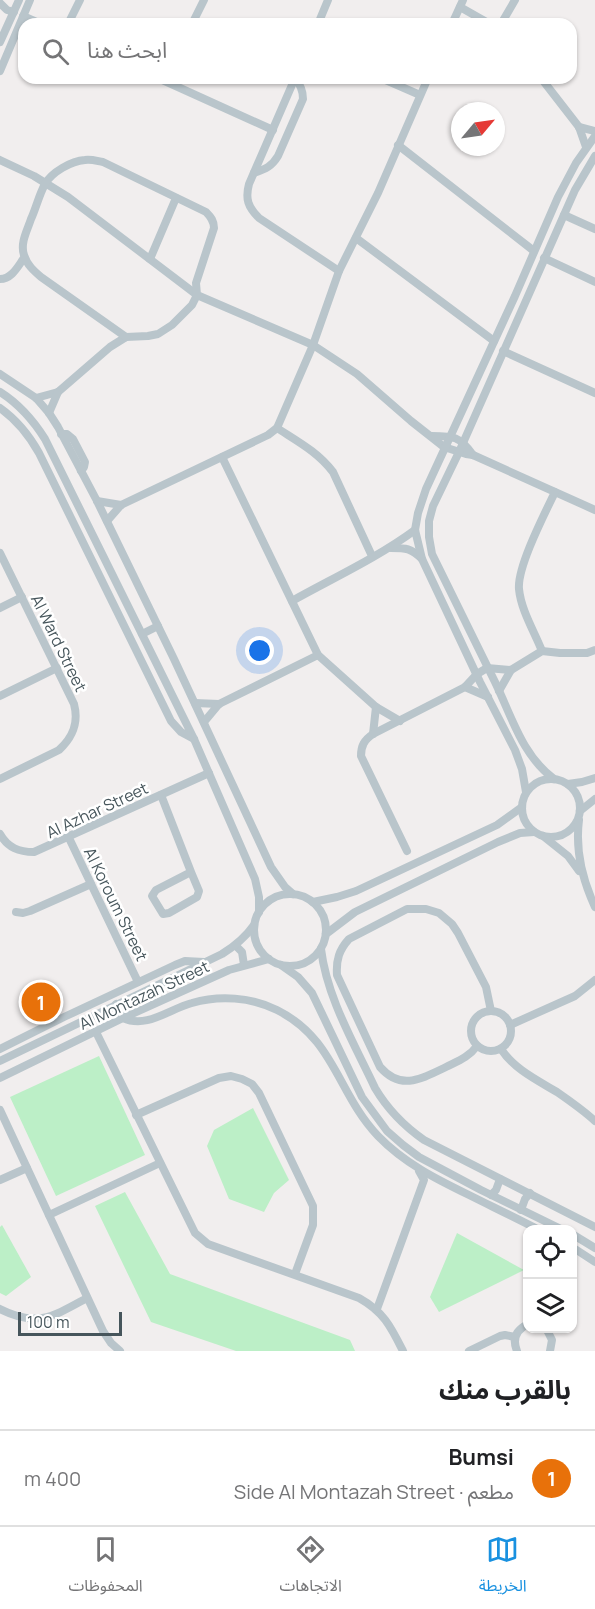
<!DOCTYPE html>
<html lang="ar">
<head>
<meta charset="utf-8">
<style>
  body { margin:0; font-family:Manrope,"Noto Sans Arabic",sans-serif; background:#f2f2f2; color:#202124; direction:rtl }
  .controls { position:absolute; right:18px; bottom:18px; display:grid; overflow:hidden; border-radius:12px; box-shadow:0 2px 4px #0004 }
  .controls button { width:54px; height:54px; display:grid; place-items:center; padding:0; border:0; border-bottom:2px solid #e0e0e0; background:#fff; color:#202124; font:30px sans-serif }
  .compass { position:absolute; left:451px; top:102px; width:54px; height:54px; border-radius:50%; background:#fff; box-shadow:0 2px 4px #0004; rotate:61deg }
  .scale { position:absolute; left:18px; bottom:15px; width:104px; box-sizing:border-box; padding-left:6px; border:3px solid #46555b; border-top:0; font-size:16px; line-height:21px; white-space:nowrap; color:#46555b; -webkit-text-stroke:4px #fff; paint-order:stroke }
  .you { position:absolute; left:260px; top:651px; width:21px; height:21px; margin:-15px; border:4px solid #fff; border-radius:50%; background:#1a73e8; box-shadow:0 0 0 9px #1a73e833 }
  .badge { display:grid; place-items:center; width:39px; height:39px; border-radius:50%; background:#1991e0; color:#fff; font-size:20px; font-weight:700 }
  .pin { position:absolute; translate:-50% -50%; border:3px solid #fff; box-shadow:0 2px 6px #0006 }
  .list { margin:0; padding:0; list-style:none }
  h2 { display:flex; justify-content:space-between; align-items:center; height:78px; margin:0; padding:0 24px; font-size:26px }
  h2 small { font-size:20px; font-weight:400; color:#757577 }
  .list li { display:grid; grid-template-columns:39px 1fr auto; gap:18px; align-items:center; box-sizing:border-box; height:96px; padding:0 24px; border-top:2px solid #e0e0e0 }
  .list b { display:block; font-size:22px; white-space:nowrap }
  .list p { margin:0; font-size:20px; white-space:nowrap; color:#757577 }
  .list em { font-size:20px; font-style:normal; color:#757577 }
  .icon { flex:none; width:33px; height:33px; fill:none; stroke:currentColor; stroke-width:2; stroke-linecap:round; stroke-linejoin:round }
  .map { position:relative; flex:none; width:595px; height:1351px; overflow:hidden; direction:ltr }
  .search { position:absolute; background:#fff; box-shadow:0 2px 4px #0004; left:18px; right:18px; top:18px; height:66px; display:flex; align-items:center; gap:15px; box-sizing:border-box; padding:0 21px; border-radius:18px; color:#757577; font-size:22px }
  .sheet { height:174px; background:#fff }
  nav { display:flex; justify-content:space-around; align-items:center; box-sizing:border-box; height:84px; border-top:2px solid #e0e0e0; background:#fff; font-size:16px; color:#757577 }
  nav a { display:grid; justify-items:center; gap:3px }
  nav .on { color:#1991e0 }
  .map>svg:first-child { display:block }
</style>
</head>
<body>
<div class="map">
<svg width="595" height="1351" viewBox="0 0 595 1351">
  <rect width="100%" height="100%" fill="#f1eeee"/>
  <g fill="#bcefc7">
    <path d="M99,1056L145,1155L56,1196L10,1097Z"/>
    <path d="M253,1108L289,1180L274,1193L264,1212L229,1199L207,1146L214,1130Z"/>
    <path d="M125,1192L170,1274L350,1340L355,1351H236L151,1322L95,1206Z"/>
    <path d="M2,1225L31,1277L6,1296L0,1293V1227Z"/>
    <path d="M457,1233L524,1270L439,1312L430,1297Z"/>
  </g>
  <g fill="none" stroke-linecap="round" stroke-linejoin="round">
    <g stroke="#b9c5cb" stroke-width="8">
      <path d="M0,3L7,10L14,12"/>
      <path d="M460,7L490,24"/>
      <path d="M23,16L41,24"/>
      <path d="M68,24L80,0"/>
      <path d="M192,24L204,0"/>
      <path d="M318,24L328,0"/>
      <path d="M452,24L463,0"/>
      <path d="M501,24L515,0"/>
      <path d="M0,42L19,0"/>
      <path d="M0,71L30,0"/>
      <path d="M158,78L273,130"/>
      <path d="M295,78L249,184C245,199 248,207 259,218L339,271"/>
      <path d="M381,78L420,95"/>
      <path d="M541,78L579,127L586,147"/>
      <path d="M579,127L595,131"/>
      <path d="M398,145L534,251"/>
      <path d="M0,160L34,176L68,197L197,295L192,305L172,325L158,334L148,336L126,337L110,347L58,392L36,398"/>
      <path d="M254,173C266,169 272,166 278,156L303,99C303,90 300,85 295,78"/>
      <path d="M564,215L595,229"/>
      <path d="M356,238L494,341"/>
      <path d="M544,258L595,282"/>
      <path d="M150,259L176,198"/>
      <path d="M0,279C12,279 18,266 24,258"/>
      <path d="M126,337L41,277C34,271 27,265 24,255C20,243 27,231 31,219C36,208 39,195 45,184C52,172 71,161 85,160C91,159 97,161 103,162L206,212C211,217 214,221 214,228L196,283L197,295L313,345L357,374L411,421L444,447L466,454L473,455L595,510"/>
      <path d="M503,351L595,393"/>
      <path d="M0,374L36,398L49,413L58,427L97,501L174,659L271,867L285,887L293,894"/>
      <path d="M0,392C19,404 33,420 45,439L194,739L255,879L259,897V912"/>
      <path d="M0,408C17,420 29,435 39,453L171,721L181,732L194,739"/>
      <path d="M49,413L58,392"/>
      <path d="M277,428C297,441 318,452 333,472L372,556"/>
      <path d="M61,434H67L73,439L85,462L84,467L81,471"/>
      <path d="M432,436C453,436 460,436 473,455"/>
      <path d="M222,457L318,655L376,707L400,721"/>
      <path d="M97,501L121,505"/>
      <path d="M107,521L121,505L268,435L277,428L313,345L339,271L378,193L428,78"/>
      <path d="M391,548C406,548 411,548 422,559"/>
      <path d="M0,553L74,704C79,723 73,737 59,750L0,779"/>
      <path d="M292,601C333,578 377,558 415,530"/>
      <path d="M0,608L22,597"/>
      <path d="M142,634L158,626"/>
      <path d="M542,651C534,631 521,610 519,589C517,567 545,513 555,492"/>
      <path d="M465,687L488,697"/>
      <path d="M499,691L511,670L542,651L560,653H587L595,650"/>
      <path d="M0,696L57,668"/>
      <path d="M195,703L219,704"/>
      <path d="M204,722L219,704L318,655"/>
      <path d="M373,734L376,707"/>
      <circle cx="551" cy="808" r="29"/>
      <path d="M554,779C522,755 512,717 495,682C474,639 453,597 432,554L429,537V521L433,506L459,452L575,190L595,156"/>
      <path d="M568,784L582,782L595,778"/>
      <path d="M526,792L522,769L515,750L480,682L422,559L415,530L418,513L426,489L515,296L558,197L576,163L595,136"/>
      <path d="M161,795L191,872L156,890L152,896L163,914L169,913L197,897L199,891L191,872"/>
      <path d="M580,811L595,799"/>
      <path d="M579,820C575,851 582,879 595,907"/>
      <path d="M0,834C8,848 19,852 34,852L209,773"/>
      <path d="M543,836L568,856L579,871"/>
      <path d="M69,838L138,982"/>
      <path d="M407,851L361,756C361,746 364,740 373,734L465,687L477,674L487,668L511,670"/>
      <circle cx="290" cy="930" r="36"/>
      <path d="M313,902L337,897L356,891L497,825L522,807"/>
      <path d="M16,912L23,913L30,911L91,884"/>
      <path d="M326,934L355,912L498,842L520,833L534,832"/>
      <path d="M236,946L242,952L244,965"/>
      <path d="M321,949C327,998 354,1043 375,1088C388,1110 404,1126 424,1140L595,1227"/>
      <path d="M281,965L298,977L312,993L362,1097L387,1131L403,1145L419,1157L481,1190L563,1230"/>
      <path d="M116,1004L123,1018C147,1029 169,1009 192,1003C219,995 251,997 277,1010C335,1039 337,1093 378,1136C404,1163 436,1179 469,1195C493,1207 516,1218 539,1230"/>
      <circle cx="491" cy="1031" r="20"/>
      <path d="M510,1025L575,996L595,980"/>
      <path d="M96,1032L195,1233L208,1244L359,1298C384,1312 391,1327 403,1351"/>
      <path d="M477,1046C469,1057 458,1061 446,1067C421,1079 401,1091 380,1067L337,975C336,960 339,950 349,939L407,909H426L439,913L452,924L458,933L486,987L491,1011"/>
      <path d="M0,1049L64,1017L175,965L185,961L204,962"/>
      <path d="M501,1049C514,1069 537,1080 557,1092C570,1101 583,1110 595,1121"/>
      <path d="M0,1061L222,954C235,946 245,938 254,925"/>
      <path d="M0,1078L123,1018L229,970L269,959"/>
      <path d="M0,1110L103,1331L111,1343L120,1351"/>
      <path d="M136,1115L219,1078L231,1076L242,1079L252,1084L259,1093L313,1206V1225L295,1274"/>
      <path d="M0,1180L27,1168"/>
      <path d="M491,1195L496,1190L500,1179"/>
      <path d="M521,1210L525,1199L530,1193"/>
      <path d="M49,1215L160,1163"/>
      <path d="M572,1234L595,1248"/>
      <path d="M572,1247L595,1262"/>
      <path d="M0,1309C37,1328 54,1316 87,1298"/>
      <path d="M377,1309L424,1180L419,1171"/>
      <path d="M546,1328L552,1340L550,1351"/>
      <path d="M469,1351L500,1336L505,1335L515,1337"/>
      <path d="M517,1351C512,1339 516,1330 528,1324"/>
    </g>
  </g>
  <g text-anchor="middle" dominant-baseline="central" stroke-width="5" stroke-linejoin="round" paint-order="stroke">
    <g font-size="16" fill="#46555b" stroke="#fff">
      <text transform="translate(59 643) rotate(64)">Al Ward Street</text>
      <text transform="translate(97 810) rotate(-25)">Al Azhar Street</text>
      <text transform="translate(116 904) rotate(64)">Al Koroum Street</text>
      <text transform="translate(144 995) rotate(-25)">Al Montazah Street</text>
    </g>
  </g>
</svg>
<div class="controls">
<button><svg class="icon" aria-label="locate" viewBox="0 0 24 24"><circle cx="12" cy="12" r="6"/><path d="M12 2v4M12 18v4M2 12h4M18 12h4"/></svg></button>
<button><svg class="icon" aria-label="layers" viewBox="0 0 24 24"><path d="M12 4l9 5-9 5-9-5zM3 14l9 5 9-5"/></svg></button>
</div>
<svg class="compass" viewBox="-18 -18 36 36"><path d="M0-13l5 13h-10z" fill="#e53935"/><path d="M0 13l5-13h-10z" fill="#757577"/></svg>
<div class="scale">100 m</div>
<div class="you"></div>
<div class="pin badge" style="left:41px;top:1002px;background:#e8710a">1</div>
<div class="search"><svg class="icon" aria-label="search" viewBox="0 0 24 24"><circle cx="10" cy="10" r="6"/><path d="M15 15l6 6"/></svg>ابحث هنا</div>
</div>
<section class="sheet">
<h2>بالقرب منك<small></small></h2>
<ul class="list">
<li><span class="badge" style="background:#e8710a">1</span><div><b>Bumsi</b><p>مطعم · Side Al Montazah Street</p></div><em>400 m</em></li>
</ul>
</section>
<nav>
<a class="on"><svg class="icon" aria-label="map" viewBox="0 0 24 24"><path d="M3 6l6-2 6 2 6-2v14l-6 2-6-2-6 2zM9 4v14M15 6v14"/></svg>الخريطة</a>
<a><svg class="icon" aria-label="directions" viewBox="0 0 24 24"><path d="M12 3l9 9-9 9-9-9zM9 14v-3h6M13 9l2 2-2 2"/></svg>الاتجاهات</a>
<a><svg class="icon" aria-label="saved" viewBox="0 0 24 24"><path d="M7 4h10v16l-5-4-5 4z"/></svg>المحفوظات</a>
</nav>
</body>
</html>
